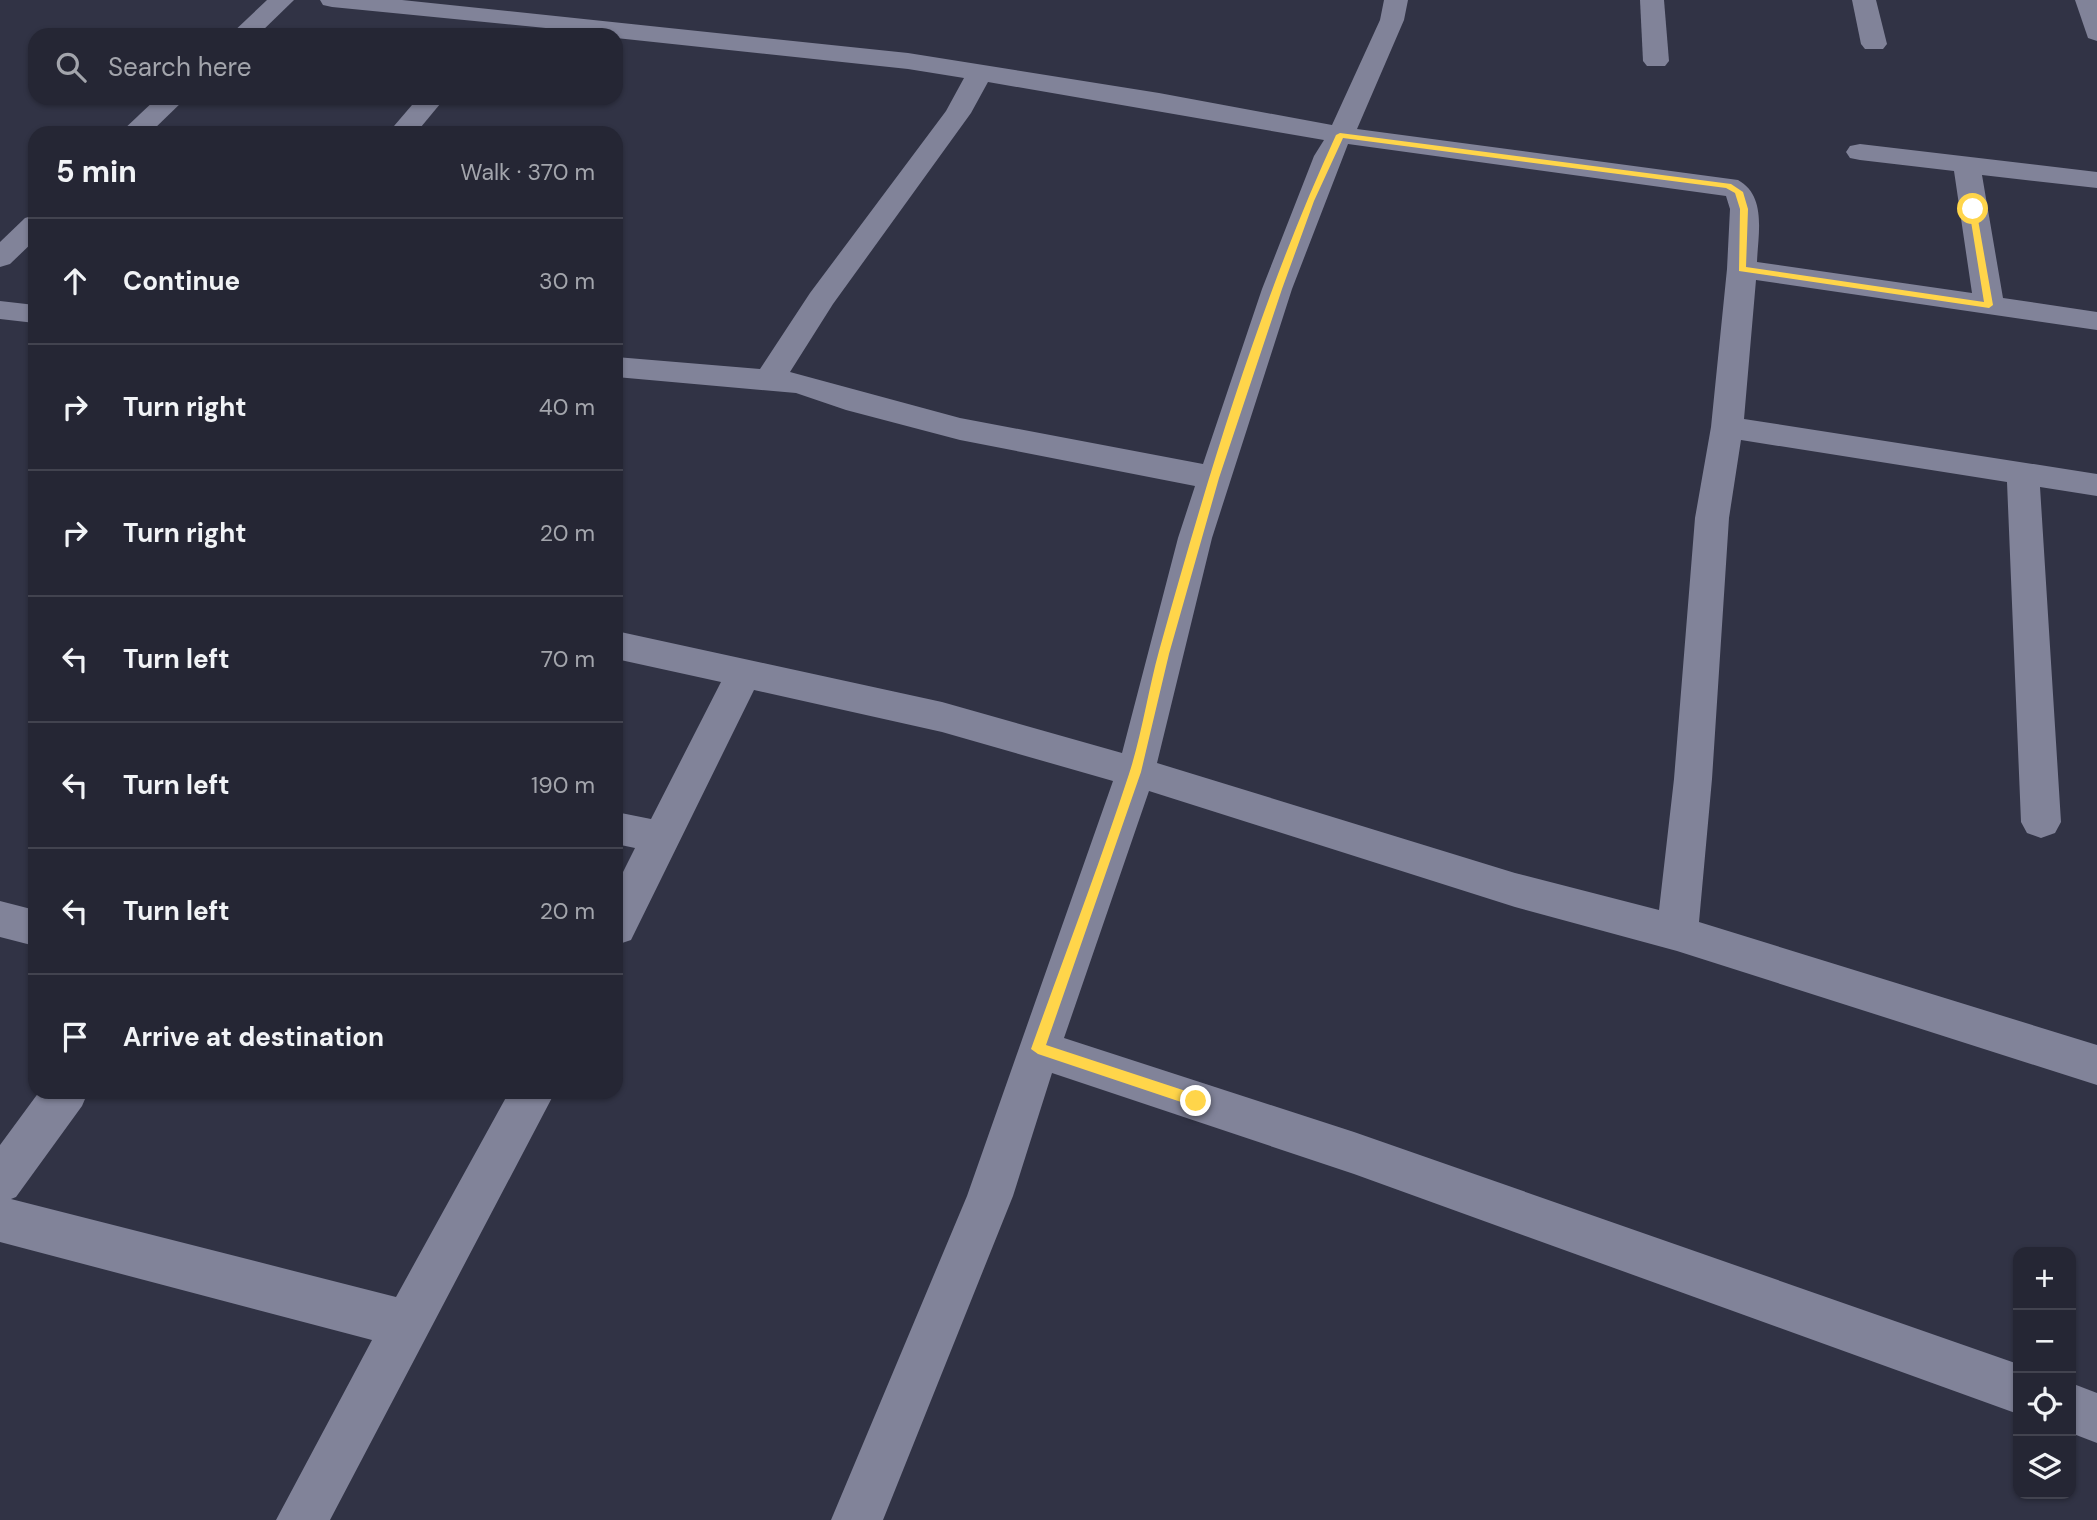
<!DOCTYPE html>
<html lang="en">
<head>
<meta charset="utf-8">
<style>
  body { margin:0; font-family:"DM Sans",sans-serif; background:#2d2e3c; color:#f1f3f6 }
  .controls { position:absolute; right:21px; bottom:21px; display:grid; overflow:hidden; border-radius:14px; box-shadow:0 2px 5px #0004 }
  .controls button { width:63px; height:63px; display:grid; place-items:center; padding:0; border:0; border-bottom:2px solid #42434f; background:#252634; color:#f1f3f6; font:35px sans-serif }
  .stop { position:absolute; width:21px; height:21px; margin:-16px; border:5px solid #ffd54a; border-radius:50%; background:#fff }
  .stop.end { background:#ffd54a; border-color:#fff; box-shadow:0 2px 7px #0008 }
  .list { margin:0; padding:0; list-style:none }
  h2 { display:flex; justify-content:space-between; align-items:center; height:91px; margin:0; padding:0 28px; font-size:30px }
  h2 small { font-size:23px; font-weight:400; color:#a3a5ac }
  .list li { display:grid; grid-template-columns:46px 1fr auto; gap:21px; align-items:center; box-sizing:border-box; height:126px; padding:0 28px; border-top:2px solid #42434f }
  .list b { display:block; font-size:26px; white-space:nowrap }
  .list em { font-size:23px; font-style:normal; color:#a3a5ac }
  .icon { flex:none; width:38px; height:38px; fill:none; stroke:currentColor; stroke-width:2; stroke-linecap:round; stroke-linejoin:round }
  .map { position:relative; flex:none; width:2097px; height:1520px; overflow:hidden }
  .search { position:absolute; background:#252634; box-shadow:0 2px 5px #0004; left:28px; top:28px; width:595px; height:77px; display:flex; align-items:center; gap:18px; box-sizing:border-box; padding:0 24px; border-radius:21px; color:#a3a5ac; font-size:26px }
  .panel { position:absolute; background:#252634; box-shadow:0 2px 5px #0004; left:28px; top:126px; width:595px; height:973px; border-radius:21px }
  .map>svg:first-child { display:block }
</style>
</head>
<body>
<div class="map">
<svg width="2097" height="1520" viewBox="0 0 2097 1520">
  <rect width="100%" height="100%" fill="#313345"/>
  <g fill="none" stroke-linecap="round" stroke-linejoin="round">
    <g fill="#818399" fill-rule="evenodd">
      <path d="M267,0H294L258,35H230Z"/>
      <path d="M320,0H402L908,53L1159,93L1332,125L1380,20L1384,0H1408L1404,20L1357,129L1738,180C1767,196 1758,234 1757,262L1972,293L1954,171L1860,160L1850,158L1846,152L1850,146L1860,144L2097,172V188L1982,175L2003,298L2097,312V330L1756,280L1744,419L2097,474V496L2040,487L2061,822L2055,833L2041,838L2027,833L2021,822L2007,482L1741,440L1729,518L1712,779L1699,922L2097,1045V1085L1677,951L1515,907L1149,791L1064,1038L1354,1132L2018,1364V1414L1354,1174L1052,1073L1013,1196L883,1520H831L967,1196L1113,781L942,732L754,690L631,940L616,945V886L635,848L616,844V812L651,819L721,682L616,659V631L942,702L1122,753L1178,538L1195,486L960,440L846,410L796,393L616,377V357L760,369L810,293L946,111L964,78L908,69L616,38V35L332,7L323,5ZM988,82L1324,140L1314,156L1262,289L1203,464L960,418L790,372L833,304L971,113ZM1348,144L1726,196L1730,209L1727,269L1711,427L1695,518L1674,779L1659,910L1515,873L1157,763L1212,538L1292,289Z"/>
      <path d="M1640,0H1664L1669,61L1665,66H1647L1643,61Z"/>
      <path d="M1852,0H1876L1887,44L1883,49H1865L1861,44Z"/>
      <path d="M2075,0H2097V41L2088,38Z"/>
      <path d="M157,98H186L150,133H120Z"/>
      <path d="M418,98H445L416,133H388Z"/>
      <path d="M35,215V240L10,264L0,267V242L25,218Z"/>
      <path d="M0,301L35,305V323L0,319Z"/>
      <path d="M0,901L35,910V946L0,937Z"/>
      <path d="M39,1092H88L82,1106L16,1197L11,1199L396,1297L509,1092H555L330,1520H276L372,1340L0,1242V1145Z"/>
      <path d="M2071,1383L2097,1393V1443L2071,1433Z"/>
    </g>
  </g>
  <path fill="#ffd54a" d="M1340,133L1731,184L1743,192L1748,209L1746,267L1984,302L1969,209L1976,208L1993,305L1989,308L1739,271L1740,209L1735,193L1726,188L1343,138L1314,201L1282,289L1219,478L1169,654L1141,772L1046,1045L1201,1096V1105L1196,1107L1038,1054L1031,1049C1064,957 1099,866 1129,774C1142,734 1148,691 1159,651C1208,476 1260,300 1336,135Z"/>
</svg>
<div class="controls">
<button>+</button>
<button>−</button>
<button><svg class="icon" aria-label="locate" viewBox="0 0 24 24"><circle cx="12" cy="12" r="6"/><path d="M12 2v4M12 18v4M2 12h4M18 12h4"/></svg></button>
<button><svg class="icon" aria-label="layers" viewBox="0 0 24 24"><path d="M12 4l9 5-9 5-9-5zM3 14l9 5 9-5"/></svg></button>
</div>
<div class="stop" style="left:1973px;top:209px"></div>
<div class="stop end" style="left:1196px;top:1101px"></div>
<div class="search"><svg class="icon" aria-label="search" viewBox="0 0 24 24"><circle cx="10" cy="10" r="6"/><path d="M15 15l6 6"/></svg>Search here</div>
<section class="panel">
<h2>5 min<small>Walk · 370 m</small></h2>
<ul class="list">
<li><svg class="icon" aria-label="ahead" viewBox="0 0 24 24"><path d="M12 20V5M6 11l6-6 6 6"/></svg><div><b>Continue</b></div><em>30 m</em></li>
<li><svg class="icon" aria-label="right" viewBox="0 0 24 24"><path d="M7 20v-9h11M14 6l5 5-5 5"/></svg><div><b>Turn right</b></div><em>40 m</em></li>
<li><svg class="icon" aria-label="right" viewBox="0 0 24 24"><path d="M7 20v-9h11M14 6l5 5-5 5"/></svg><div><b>Turn right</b></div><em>20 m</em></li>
<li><svg class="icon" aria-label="left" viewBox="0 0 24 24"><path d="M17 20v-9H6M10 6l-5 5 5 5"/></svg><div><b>Turn left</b></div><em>70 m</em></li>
<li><svg class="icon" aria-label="left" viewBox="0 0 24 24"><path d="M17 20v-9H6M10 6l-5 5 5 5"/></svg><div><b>Turn left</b></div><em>190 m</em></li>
<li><svg class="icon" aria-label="left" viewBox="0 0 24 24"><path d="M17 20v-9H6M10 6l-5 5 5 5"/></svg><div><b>Turn left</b></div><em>20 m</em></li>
<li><svg class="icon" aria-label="arrive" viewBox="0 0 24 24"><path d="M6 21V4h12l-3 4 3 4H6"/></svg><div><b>Arrive at destination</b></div></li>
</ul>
</section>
</div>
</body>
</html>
